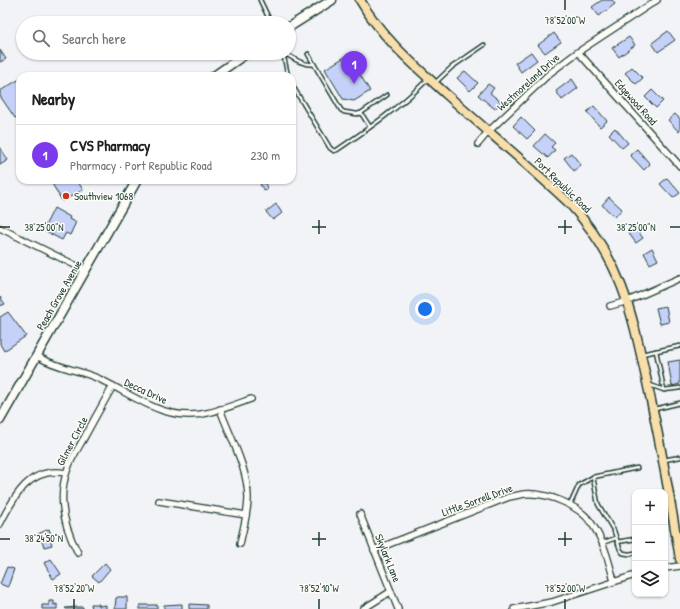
<!DOCTYPE html>
<html lang="en">
<head>
<meta charset="utf-8">
<style>
  body { margin:0; font-family:"Patrick Hand",sans-serif; background:#f2f2f2; color:#202124 }
  .controls { position:absolute; right:12px; bottom:12px; display:grid; overflow:hidden; border-radius:8px; box-shadow:0 1px 3px #0004 }
  .controls button { width:36px; height:36px; display:grid; place-items:center; padding:0; border:0; border-bottom:1px solid #e0e0e0; background:#fff; color:#202124; font:20px sans-serif }
  .you { position:absolute; left:425px; top:309px; width:14px; height:14px; margin:-10px; border:3px solid #fff; border-radius:50%; background:#1a73e8; box-shadow:0 0 0 6px #1a73e833 }
  .badge { display:grid; place-items:center; width:26px; height:26px; border-radius:50%; background:#7c3aed; color:#fff; font-size:13px; font-weight:700 }
  .pin { position:absolute; translate:-50% -33px; filter:drop-shadow(0 1px 2px #0008) }
  .pin::after { content:''; position:absolute; top:21px; width:14px; height:12px; background:inherit; clip-path:polygon(0 0,100% 0,50% 100%) }
  .list { margin:0; padding:0; list-style:none }
  h2 { display:flex; justify-content:space-between; align-items:center; height:52px; margin:0; padding:0 16px; font-size:17px }
  h2 small { font-size:13px; font-weight:400; color:#757577 }
  .list li { display:grid; grid-template-columns:26px 1fr auto; gap:12px; align-items:center; box-sizing:border-box; height:60px; padding:0 16px; border-top:1px solid #e0e0e0 }
  .list b { display:block; font-size:15px; white-space:nowrap }
  .list p { margin:0; font-size:13px; white-space:nowrap; color:#757577 }
  .list em { font-size:13px; font-style:normal; color:#757577 }
  .icon { flex:none; width:22px; height:22px; fill:none; stroke:currentColor; stroke-width:2; stroke-linecap:round; stroke-linejoin:round }
  .map { position:relative; flex:none; width:680px; height:609px; overflow:hidden }
  .search { position:absolute; background:#fff; box-shadow:0 1px 3px #0004; left:16px; top:16px; width:280px; height:44px; display:flex; align-items:center; gap:10px; box-sizing:border-box; padding:0 14px; border-radius:22px; color:#757577; font-size:15px }
  .panel { position:absolute; background:#fff; box-shadow:0 1px 3px #0004; left:16px; top:72px; width:280px; height:112px; border-radius:12px }
  .map>svg:first-child { display:block }
</style>
</head>
<body>
<div class="map">
<svg width="680" height="609" viewBox="0 0 680 609">
  <rect width="100%" height="100%" fill="#f2f3f7"/>
  <filter id="ink" filterUnits="userSpaceOnUse"><feTurbulence type="fractalNoise" baseFrequency=".025" numOctaves="2"/><feDisplacementMap in="SourceGraphic" scale="8" xChannelSelector="R" yChannelSelector="G"/><feConvolveMatrix kernelMatrix="1 2 1 2 8 2 1 2 1" color-interpolation-filters="sRGB"/></filter>
  <g filter="url(#ink)">
    <g fill="#c6d1f9" stroke="#1f3d34">
      <path d="M602,0H612L615,4L599,16L592,7Z"/>
      <path d="M668,31L675,40L658,52L652,43Z"/>
      <path d="M554,33L561,42L545,53L538,45Z"/>
      <path d="M629,37L635,45L619,57L612,48Z"/>
      <path d="M0,50L6,59L0,62Z"/>
      <path d="M531,52L537,60L521,72L515,63Z"/>
      <path d="M348,55L370,91L354,101L343,99L325,69Z"/>
      <path d="M632,67L643,78L636,84L625,73Z"/>
      <path d="M465,71L478,83L470,91L457,78Z"/>
      <path d="M572,79L578,88L562,100L556,91Z"/>
      <path d="M18,80L20,83V115L15,118L0,96V91Z"/>
      <path d="M488,84L494,88L490,93L501,102L495,109L478,95Z"/>
      <path d="M652,90L663,101L656,108L645,97Z"/>
      <path d="M594,106L607,121L600,127L587,112Z"/>
      <path d="M675,114L680,119V130L679,132L668,120Z"/>
      <path d="M521,117L535,131L527,139L513,126Z"/>
      <path d="M615,128L628,143L622,148L609,134Z"/>
      <path d="M545,134L555,143L551,147L555,150L548,158L534,146Z"/>
      <path d="M0,147L8,160L0,165Z"/>
      <path d="M637,149L650,164L644,170L630,155Z"/>
      <path d="M571,153L581,165L574,171L564,158Z"/>
      <path d="M667,178L680,193L673,198L660,184Z"/>
      <path d="M50,180H77L83,190L62,201Z"/>
      <path d="M264,182L268,189L265,191L260,185Z"/>
      <path d="M609,197L622,209L615,217L602,205Z"/>
      <path d="M276,204L282,213L273,220L266,212Z"/>
      <path d="M54,208L70,217L69,219L76,222L70,235L66,233L62,240L43,230Z"/>
      <path d="M634,226L643,238L636,243L627,231Z"/>
      <path d="M652,248L658,260L650,264L644,253Z"/>
      <path d="M0,297L5,304L0,306Z"/>
      <path d="M666,306L669,322L660,324L656,308Z"/>
      <path d="M8,312L26,336L4,351L0,344V317Z"/>
      <path d="M680,360V384L672,386L668,362Z"/>
      <path d="M49,529L52,538H50L52,545L44,547L42,541L41,542L38,534Z"/>
      <path d="M51,559L61,574L53,579L44,563Z"/>
      <path d="M105,563L110,569L99,582L92,576Z"/>
      <path d="M7,567L14,569L8,587L0,584Z"/>
      <path d="M118,597H127V609H115L116,598Z"/>
      <path d="M49,601H54V605L57,604V609H42V605H49Z"/>
      <path d="M91,604H99V606L106,605V609H92Z"/>
      <path d="M182,604V609H164V605Z"/>
      <path d="M189,604L207,605V609H189Z"/>
      <rect x="140" y="605" width="17" height="4"/>
      <path d="M77,607H83V609H66L65,608Z"/>
    </g>
    <g fill="none" stroke-linecap="round" stroke-linejoin="round">
      <g stroke="#1f3d34" stroke-width="5.5">
        <g id="lane">
          <path d="M260,0L271,23"/>
          <path d="M283,53L288,76"/>
          <path d="M284,53C293,58 304,66 314,64"/>
          <path d="M308,54L341,110L344,112L357,114L361,113L387,95"/>
          <path d="M435,83L452,67L484,45"/>
          <path d="M292,85L330,148L334,151L337,150C368,129 400,107 427,80"/>
          <path d="M361,113L370,127"/>
          <path d="M656,351L664,390"/>
          <path d="M642,354L680,346"/>
          <path d="M650,385L664,390L680,388"/>
          <path d="M655,409L680,403"/>
          <path d="M664,460L680,457"/>
          <path d="M593,477L598,504L614,531L620,549L623,553L629,554L635,553"/>
          <path d="M570,505L579,485L593,477L637,468"/>
          <path d="M617,542L635,539"/>
          <path d="M602,543L616,538"/>
        </g>
      </g>
      <g stroke="#1f3d34" stroke-width="8">
        <g id="street">
          <path d="M578,52L680,166"/>
          <path d="M478,144L488,132L550,73L578,52L657,0"/>
          <path d="M0,228L85,270"/>
          <path d="M610,306L628,301L680,278"/>
          <path d="M37,356C56,368 77,369 97,378C133,394 164,423 207,413C222,410 237,404 251,399"/>
          <path d="M220,409C230,437 248,468 248,498C248,513 243,529 240,544"/>
          <path d="M159,501L246,515"/>
          <path d="M360,514L398,609"/>
          <path d="M0,524C14,496 30,466 66,473"/>
          <path d="M374,550L509,497C514,496 519,495 524,494C546,492 580,505 592,524C604,541 609,562 614,581"/>
          <path d="M78,553C64,527 57,497 68,468C72,457 79,447 84,438C94,420 103,403 113,386"/>
          <path d="M665,568L680,566"/>
          <path d="M363,609L390,592"/>
          <path d="M514,609L552,602L635,575"/>
        </g>
      </g>
      <g stroke="#1f3d34" stroke-width="11">
        <g id="secondary">
          <path d="M289,27L332,0"/>
          <path d="M214,76L247,53"/>
          <path d="M0,420L137,180"/>
        </g>
      </g>
      <g stroke="#1f3d34" stroke-width="11">
        <path id="primary" d="M360,0C382,38 414,65 446,94C487,131 530,166 570,204C625,264 633,319 650,396C662,450 671,505 680,559"/>
      </g>
      <use href="#lane" stroke="#fdfcf7" stroke-width="2.5"/>
      <use href="#street" stroke="#fdfcf7" stroke-width="5.5"/>
      <use href="#secondary" stroke="#fdfcf7" stroke-width="8"/>
      <use href="#primary" stroke="#f8deab" stroke-width="8"/>
    </g>
  </g>
  <path fill="none" stroke="#1f3d34" stroke-width="1.5" d="M565,0V10M319,220V234M565,220V234M0,227H10M312,227H326M558,227H572M670,227H680M319,532V546M565,532V546M0,539H10M312,539H326M558,539H572M74,599V609M319,599V609M565,599V609"/>
  <circle fill="#c8321e" stroke="#fdfcf7" stroke-width="1.5" cx="66" cy="196" r="4"/>
  <g text-anchor="middle" dominant-baseline="central" stroke-width="3" stroke-linejoin="round" paint-order="stroke">
    <g font-size="11" fill="#1f3d34" stroke="#fdfcf7">
      <text transform="translate(528 82) rotate(-42)">Westmoreland Drive</text>
      <text transform="translate(636 102) rotate(48)">Edgewood Road</text>
      <text transform="translate(563 185) rotate(44)">Port Republic Road</text>
      <text transform="translate(59 295) rotate(-60)">Peach Grove Avenue</text>
      <text transform="translate(146 391) rotate(25)">Decca Drive</text>
      <text transform="translate(72 441) rotate(-62)">Gilmer Circle</text>
      <text transform="translate(477 500) rotate(-20)">Little Sorrell Drive</text>
      <text transform="translate(388 558) rotate(68)">Skylark Lane</text>
    </g>
    <g font-size="11" fill="#1f3d34" stroke="#fdfcf7" text-anchor="start">
      <text x="74" y="196">Southview 1068</text>
    </g>
  </g>
  <g font-size="10" text-anchor="middle" fill="#1f3d34" stroke="#fdfcf7" stroke-width="3" stroke-linejoin="round" paint-order="stroke">
    <text x="565" y="24">78°52'00"W</text>
    <text x="44" y="231">38°25'00"N</text>
    <text x="636" y="231">38°25'00"N</text>
    <text x="44" y="542">38°24'50"N</text>
    <text x="74" y="592">78°52'20"W</text>
    <text x="319" y="592">78°52'10"W</text>
    <text x="565" y="592">78°52'00"W</text>
  </g>
</svg>
<div class="controls">
<button>+</button>
<button>−</button>
<button><svg class="icon" aria-label="layers" viewBox="0 0 24 24"><path d="M12 4l9 5-9 5-9-5zM3 14l9 5 9-5"/></svg></button>
</div>
<div class="you"></div>
<div class="pin badge" style="left:354px;top:84px">1</div>
<div class="search"><svg class="icon" aria-label="search" viewBox="0 0 24 24"><circle cx="10" cy="10" r="6"/><path d="M15 15l6 6"/></svg>Search here</div>
<section class="panel">
<h2>Nearby<small></small></h2>
<ul class="list">
<li><span class="badge">1</span><div><b>CVS Pharmacy</b><p>Pharmacy · Port Republic Road</p></div><em>230 m</em></li>
</ul>
</section>
</div>
</body>
</html>
